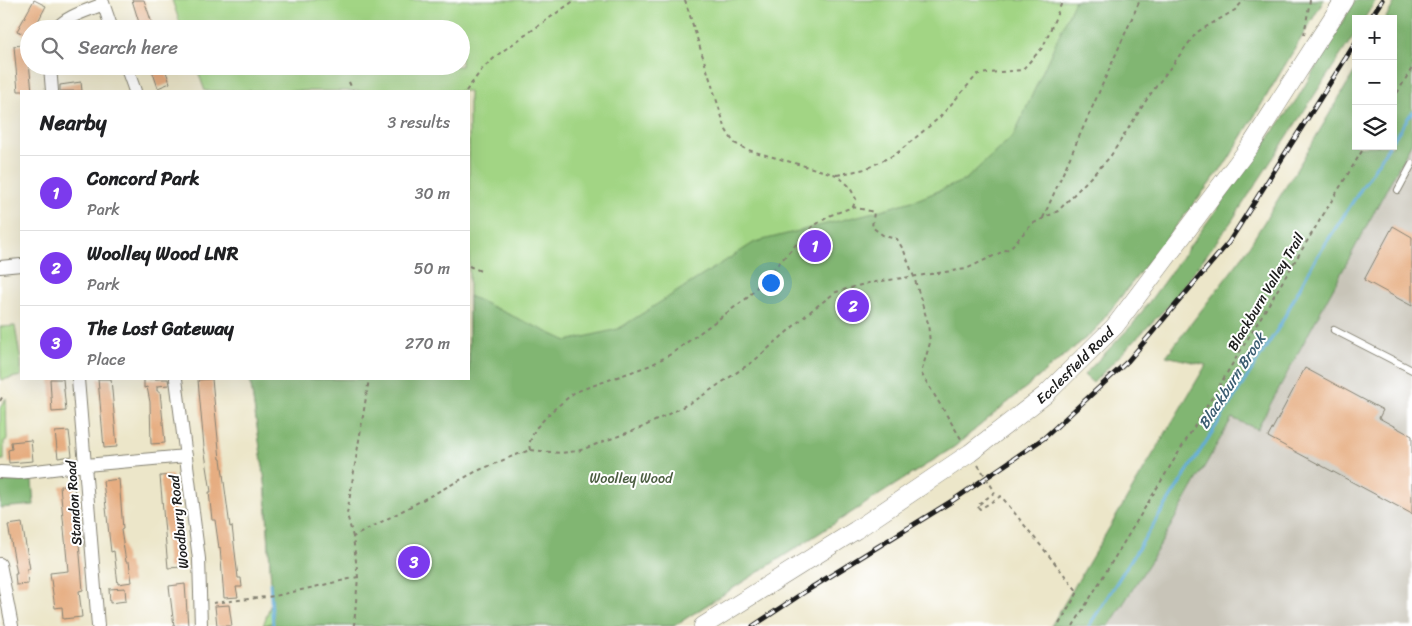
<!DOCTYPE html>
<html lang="en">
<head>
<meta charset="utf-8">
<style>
  body { margin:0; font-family:Sriracha,sans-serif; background:#f2f2f2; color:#202124 }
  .controls { position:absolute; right:15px; top:15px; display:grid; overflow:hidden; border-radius:0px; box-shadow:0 5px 20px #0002 }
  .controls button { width:45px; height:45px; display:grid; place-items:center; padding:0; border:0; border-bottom:1px solid #e0e0e0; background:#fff; color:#202124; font:25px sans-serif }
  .you { position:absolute; left:770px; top:282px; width:18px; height:18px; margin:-12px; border:4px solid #fff; border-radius:50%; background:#1a73e8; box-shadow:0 0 0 8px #1a73e833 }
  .badge { display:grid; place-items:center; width:32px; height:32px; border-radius:50%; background:#7c3aed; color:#fff; font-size:16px; font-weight:700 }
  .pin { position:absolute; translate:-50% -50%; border:2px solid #fff; box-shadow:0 1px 5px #0006 }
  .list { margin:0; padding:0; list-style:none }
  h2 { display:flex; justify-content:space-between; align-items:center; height:65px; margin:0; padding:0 20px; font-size:21px }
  h2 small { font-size:16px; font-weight:400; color:#757577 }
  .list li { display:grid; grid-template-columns:32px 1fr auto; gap:15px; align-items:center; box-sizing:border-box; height:75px; padding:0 20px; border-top:1px solid #e0e0e0 }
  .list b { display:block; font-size:19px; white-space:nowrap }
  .list p { margin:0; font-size:16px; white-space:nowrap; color:#757577 }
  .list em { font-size:16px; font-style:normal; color:#757577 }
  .icon { flex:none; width:28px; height:28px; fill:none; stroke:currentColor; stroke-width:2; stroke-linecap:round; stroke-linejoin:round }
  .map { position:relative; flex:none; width:1412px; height:626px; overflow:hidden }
  .search { position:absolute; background:#fff; box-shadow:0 5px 20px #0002; left:20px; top:20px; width:450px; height:55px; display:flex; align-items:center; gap:12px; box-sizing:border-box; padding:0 18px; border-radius:28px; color:#757577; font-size:19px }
  .panel { position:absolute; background:#fff; box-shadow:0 5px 20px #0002; left:20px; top:90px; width:450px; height:290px; border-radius:0px }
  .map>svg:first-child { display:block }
</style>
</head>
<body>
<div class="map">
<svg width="1412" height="626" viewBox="0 0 1412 626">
  <rect width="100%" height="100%" fill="#fff"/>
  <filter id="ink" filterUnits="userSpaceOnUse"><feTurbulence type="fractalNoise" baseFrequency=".02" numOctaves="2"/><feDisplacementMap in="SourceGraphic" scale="10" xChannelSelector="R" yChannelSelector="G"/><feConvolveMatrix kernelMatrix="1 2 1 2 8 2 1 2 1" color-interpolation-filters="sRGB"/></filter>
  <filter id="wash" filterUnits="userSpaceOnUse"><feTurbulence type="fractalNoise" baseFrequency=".0096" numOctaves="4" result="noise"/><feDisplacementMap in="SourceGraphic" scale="20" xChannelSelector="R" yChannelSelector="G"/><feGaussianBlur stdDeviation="1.12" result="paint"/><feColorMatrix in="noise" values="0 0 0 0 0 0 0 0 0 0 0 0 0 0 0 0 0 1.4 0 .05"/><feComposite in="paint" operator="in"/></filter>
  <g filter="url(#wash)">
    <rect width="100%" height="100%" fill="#ece6c9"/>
    <path fill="#c8c4b8" d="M1412,142V626H1109L1152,559L1232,418L1257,429Z"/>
    <g fill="#a2d584" stroke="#5f7850">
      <path d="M172,0H1324L1228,160L1094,331L954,447L674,626H263L272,600L265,479L250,379H469V91H205L196,66H461V29H182Z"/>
      <path d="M15,326L21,362V376L1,380L0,327Z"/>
      <path d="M6,398L7,440L4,441V460H0V408Z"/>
    </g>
    <g fill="#81b672" stroke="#4e6947">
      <path d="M1075,0H1324L1228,160L1094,331L954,447L674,626H263L273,622L266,489L250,379H469V296L567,341L618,329L755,242L874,212L919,199L965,180L1014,135Z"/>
      <path d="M1355,0H1376L1364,19H1356V32L1231,222L1170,304L1093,383L1084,375L1133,324L1297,99Z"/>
      <path d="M1396,0H1412V142L1257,429L1232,418L1152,559L1109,626H1051L1206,365L1166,356L1243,256L1301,162L1356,69V146H1393V19H1385Z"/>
      <path d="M32,480L34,505L0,508V481Z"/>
    </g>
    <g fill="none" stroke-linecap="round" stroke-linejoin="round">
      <g stroke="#61acd9" stroke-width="3">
        <path d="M1393,140L1412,112"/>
        <path d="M270,583L273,626"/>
        <path d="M1089,626L1279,327L1313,263L1389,146"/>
      </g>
    </g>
    <g id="blocks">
      <g fill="#e6ad81">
        <path d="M34,0L46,6L34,29H29V37L17,31Z"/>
        <path d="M132,0H144L154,29H141Z"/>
        <path d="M27,44L32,91H18L14,46Z"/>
        <path d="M164,66L170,83L158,88L152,70Z"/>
        <path d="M81,82L82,91H60V85Z"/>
        <path d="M1393,226L1412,237V306L1364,280Z"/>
        <path d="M1305,368L1383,410L1379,418L1412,436V514L1268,437Z"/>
        <path d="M50,379H63L66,411L52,412Z"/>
        <path d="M98,379H111L117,447L104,448Z"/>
        <path d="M144,379H168L169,385L157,386V391H160L165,443L151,444L150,402L147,387L144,388Z"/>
        <path d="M212,379L220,459H221L230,527L232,526L238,578H241L242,587H236L238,597L224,598L220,547L219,548L215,520H212L209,492H211L204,447L198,380Z"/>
        <path d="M69,431L72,456L58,458L55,432Z"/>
        <path d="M31,440L33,461L9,463L8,450L12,449L11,442Z"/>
        <path d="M172,475L182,567L168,568L160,476Z"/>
        <path d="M119,479L123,529L121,530L126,562H129L132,582L118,584L114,551L111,552L103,481Z"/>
        <path d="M74,484L83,590L79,591L82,617L63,619L62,607L55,608L50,573L68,571L60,486Z"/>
        <path d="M22,523L30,569H27L28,584L16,585L15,574H17L8,525Z"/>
        <path d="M185,584L188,626H174L169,586Z"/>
        <path d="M125,588L126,601L110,603L109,589Z"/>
        <path d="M229,605L232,626H217L215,606Z"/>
      </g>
    </g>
  </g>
  <g filter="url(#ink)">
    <use href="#blocks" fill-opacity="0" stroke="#848172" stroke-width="1"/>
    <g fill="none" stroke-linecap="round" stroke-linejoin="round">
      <g stroke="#848172" stroke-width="8">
        <g id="service">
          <path d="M1398,190L1412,164"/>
          <path d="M1334,330L1412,370"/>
        </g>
      </g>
      <g stroke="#848172" stroke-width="14">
        <g id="minor">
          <path d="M102,0L112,29"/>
          <path d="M56,29C68,15 87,11 103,4"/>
          <path d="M50,66L52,91"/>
          <path d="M126,66L135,91"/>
          <path d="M0,267L21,265"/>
          <path d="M78,379L98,626"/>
          <path d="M176,379L199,559L201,626"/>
          <path d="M0,472L19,473L86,465L186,456"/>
          <path d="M0,564L12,626"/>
        </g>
      </g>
      <g stroke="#848172" stroke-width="19">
        <g id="secondary">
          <path id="s1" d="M703,626L856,530L970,453L1045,395L1115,326L1251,145L1344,0"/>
        </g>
      </g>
      <g stroke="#848172" stroke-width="2" stroke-dasharray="4 4" stroke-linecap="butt">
        <path d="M685,0L726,130L734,143L748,150L837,175L849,186L856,199L853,207"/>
        <path d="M1304,35L1310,0"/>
        <path d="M349,82L353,91"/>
        <path d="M466,91L483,68L500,53L575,0"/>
        <path d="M1393,100L1412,68"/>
        <path d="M837,175L865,169L896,154L939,118L978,74L1022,70L1043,47L1063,0"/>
        <path d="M1043,218L1140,0"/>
        <path d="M469,266L483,272"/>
        <path d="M0,401L4,394"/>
        <path d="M530,450L529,444L535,429L553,410L575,392L651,365L671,354L747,298L812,227L831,215L853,207L874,212L872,227L884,236L897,239L904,251L914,277L928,323L930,343L921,373L963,442"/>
        <path d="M978,465L982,471"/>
        <path d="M995,492L977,506L980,509L1001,496L1078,592L1058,626"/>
        <path d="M353,537L347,514L369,379"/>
        <path d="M213,603L275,596L358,577"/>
        <path d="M354,626L358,577L353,537L477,471L513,456L530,450L561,453L578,451L643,427L696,400L755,360L812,310L836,292L868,283L966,269L1010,248L1032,224L1058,211L1110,157L1149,96L1197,32L1235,10L1244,0"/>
        <path d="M1073,626L1365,146"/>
      </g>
      <use href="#service" stroke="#fff" stroke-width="6"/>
      <use href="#minor" stroke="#fff" stroke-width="12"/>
      <use href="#secondary" stroke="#fff" stroke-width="18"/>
      <g stroke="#1c1c1c" stroke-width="5">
        <g id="rail">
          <path d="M1370,19L1382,0"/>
          <path d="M753,626L806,591L952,501L1044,438L1128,361L1229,242L1356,42"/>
        </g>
      </g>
      <use href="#rail" stroke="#fff" stroke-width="3" stroke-dasharray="9" stroke-linecap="butt"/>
      <path stroke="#848172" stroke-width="2" stroke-dasharray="4 4" stroke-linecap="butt" d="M982,471L995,492"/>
    </g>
  </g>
  <g text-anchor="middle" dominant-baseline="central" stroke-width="4" stroke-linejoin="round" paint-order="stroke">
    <g font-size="14" fill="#1c1c1c" stroke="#fff">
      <text transform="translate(1266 292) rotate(-59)">Blackburn Valley Trail</text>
      <text stroke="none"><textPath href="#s1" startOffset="455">Ecclesfield Road</textPath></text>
      <text transform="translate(74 503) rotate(-94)">Standon Road</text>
      <text transform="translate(179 522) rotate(-96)">Woodbury Road</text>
    </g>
    <g font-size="14" fill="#4b5d40" stroke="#fff">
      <text x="631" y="478">Woolley Wood</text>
    </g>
    <g font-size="15" font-style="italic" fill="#3b5d71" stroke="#fff">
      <text transform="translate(1232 381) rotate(-57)">Blackburn Brook</text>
    </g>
  </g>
</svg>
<div class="controls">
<button>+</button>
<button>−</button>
<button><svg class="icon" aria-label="layers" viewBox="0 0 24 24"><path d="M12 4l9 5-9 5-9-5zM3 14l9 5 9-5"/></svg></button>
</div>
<div class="you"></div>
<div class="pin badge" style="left:815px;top:246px">1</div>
<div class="pin badge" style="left:853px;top:306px">2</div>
<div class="pin badge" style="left:414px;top:562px">3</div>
<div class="search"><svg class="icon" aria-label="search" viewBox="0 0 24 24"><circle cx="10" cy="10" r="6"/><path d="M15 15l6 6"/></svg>Search here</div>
<section class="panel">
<h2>Nearby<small>3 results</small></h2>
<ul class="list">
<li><span class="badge">1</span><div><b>Concord Park</b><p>Park</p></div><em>30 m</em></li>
<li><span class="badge">2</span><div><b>Woolley Wood LNR</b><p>Park</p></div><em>50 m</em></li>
<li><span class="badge">3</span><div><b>The Lost Gateway</b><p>Place</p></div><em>270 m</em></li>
</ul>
</section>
</div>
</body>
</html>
